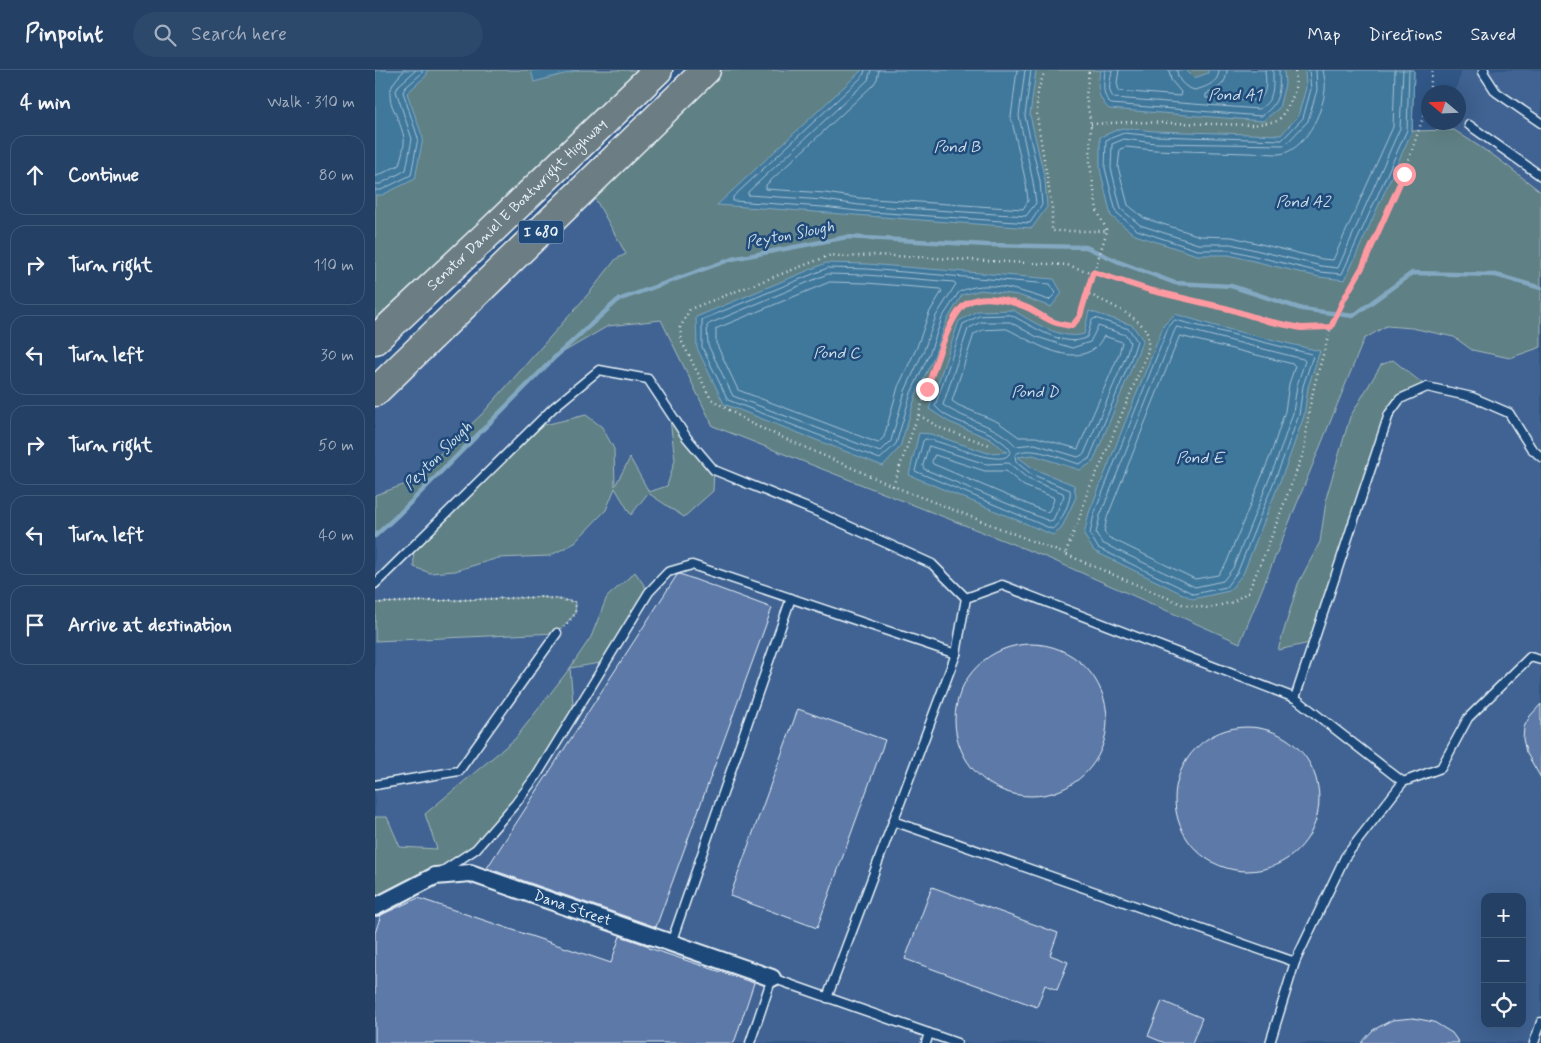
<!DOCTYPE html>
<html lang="en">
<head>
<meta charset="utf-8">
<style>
  body { margin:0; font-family:Mynerve,sans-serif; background:#2c486b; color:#f1f3f6 }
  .controls { position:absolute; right:15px; bottom:15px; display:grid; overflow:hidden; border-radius:10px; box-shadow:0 5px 20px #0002 }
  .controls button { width:45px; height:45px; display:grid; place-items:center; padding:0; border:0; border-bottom:1px solid #415a79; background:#244165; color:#f1f3f6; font:25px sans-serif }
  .compass { position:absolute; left:1046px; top:15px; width:45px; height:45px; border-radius:50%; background:#244165; box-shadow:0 5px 20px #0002; rotate:289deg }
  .stop { position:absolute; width:15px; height:15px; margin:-11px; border:4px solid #ff9aa2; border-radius:50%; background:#fff }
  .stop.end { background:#ff9aa2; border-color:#fff; box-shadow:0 1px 5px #0008 }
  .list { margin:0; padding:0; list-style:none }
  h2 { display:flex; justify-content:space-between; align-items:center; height:65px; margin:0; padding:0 20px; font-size:21px }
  h2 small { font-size:16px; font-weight:400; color:#a3afbf }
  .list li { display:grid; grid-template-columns:32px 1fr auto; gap:15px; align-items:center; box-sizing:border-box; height:80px; margin:0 10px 10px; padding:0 10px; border:1px solid #415a79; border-radius:15px }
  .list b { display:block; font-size:19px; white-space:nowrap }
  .list em { font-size:16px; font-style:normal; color:#a3afbf }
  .icon { flex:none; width:28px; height:28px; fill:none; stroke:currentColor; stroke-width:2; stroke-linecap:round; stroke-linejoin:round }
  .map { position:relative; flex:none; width:1166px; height:973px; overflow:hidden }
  header { display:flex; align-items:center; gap:30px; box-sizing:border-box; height:70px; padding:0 25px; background:#244165; border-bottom:1px solid #415a79 }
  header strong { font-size:24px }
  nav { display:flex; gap:28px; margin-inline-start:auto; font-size:18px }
  .search { width:350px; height:45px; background:#2c486b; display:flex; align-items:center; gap:12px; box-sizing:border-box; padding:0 18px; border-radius:28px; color:#a3afbf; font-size:19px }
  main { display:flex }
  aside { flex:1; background:#244165 }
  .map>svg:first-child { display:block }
</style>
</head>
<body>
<header>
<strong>Pinpoint</strong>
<div class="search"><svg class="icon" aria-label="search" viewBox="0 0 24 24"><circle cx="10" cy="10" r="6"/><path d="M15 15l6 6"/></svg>Search here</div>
<nav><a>Map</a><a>Directions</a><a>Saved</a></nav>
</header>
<main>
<aside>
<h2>4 min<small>Walk · 310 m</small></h2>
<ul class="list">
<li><svg class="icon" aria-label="ahead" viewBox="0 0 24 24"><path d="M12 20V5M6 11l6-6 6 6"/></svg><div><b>Continue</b></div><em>80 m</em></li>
<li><svg class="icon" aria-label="right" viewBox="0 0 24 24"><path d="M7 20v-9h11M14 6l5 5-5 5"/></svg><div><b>Turn right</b></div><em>110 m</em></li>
<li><svg class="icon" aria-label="left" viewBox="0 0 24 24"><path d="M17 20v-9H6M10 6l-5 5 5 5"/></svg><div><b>Turn left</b></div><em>30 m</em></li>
<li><svg class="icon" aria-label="right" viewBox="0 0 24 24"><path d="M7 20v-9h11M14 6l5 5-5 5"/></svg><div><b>Turn right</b></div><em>50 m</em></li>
<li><svg class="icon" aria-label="left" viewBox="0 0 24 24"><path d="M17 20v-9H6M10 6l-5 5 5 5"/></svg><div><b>Turn left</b></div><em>40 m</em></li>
<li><svg class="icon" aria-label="arrive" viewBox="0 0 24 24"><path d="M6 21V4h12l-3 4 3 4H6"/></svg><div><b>Arrive at destination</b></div></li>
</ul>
</aside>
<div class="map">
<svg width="1166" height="973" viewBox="0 0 1166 973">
  <rect width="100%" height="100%" fill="#305787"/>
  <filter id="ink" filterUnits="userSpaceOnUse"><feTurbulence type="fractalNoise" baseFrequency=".02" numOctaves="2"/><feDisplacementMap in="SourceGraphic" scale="10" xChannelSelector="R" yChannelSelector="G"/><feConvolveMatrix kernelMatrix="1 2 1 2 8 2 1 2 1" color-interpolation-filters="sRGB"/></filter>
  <g filter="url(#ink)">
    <path fill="#416493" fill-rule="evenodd" d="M1087,0H1166V973H0V322L213,116L274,226L673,488L865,573L1063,76L1071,53L1084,52V22H1080ZM1110,827H1147V954H1110Z"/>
    <g fill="#5f8084" stroke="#a4b8be">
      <path d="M0,0H283L0,270Z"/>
      <path d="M331,0H1039L1037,61L1079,60L1122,88L1166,122V277L1135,288L1097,280L1079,267L1037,258L1011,256L989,269L865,573L673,488L338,356L286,250L233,256L180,287L24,444L0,466V425L34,413L107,344L215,222L241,189L251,184L213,116Z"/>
      <path d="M1018,290L1052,317L1025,329L1014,344L939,572L903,580L923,514L945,472L952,425L975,347L1006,295Z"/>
      <path d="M294,341L339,400L338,421L309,447L273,423L256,445L240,418L231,440L198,474L174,486L123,488L80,501L55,503L39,497L38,476L157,358L211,345L227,357L239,379L240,416L255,388L274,422L292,416L300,390Z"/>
      <path d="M260,502L274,522L231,592L195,598L199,645L162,705L101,779L0,837V747H12L25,777L62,779L50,744L140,669L195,598L216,567L232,527Z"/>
      <path d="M167,527L201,532L200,544L182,563L0,571V533Z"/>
    </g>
    <g fill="#40789c" stroke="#83a8c1">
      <path d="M0,0H52V5L32,23L48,68L40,109L7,125H0Z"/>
      <path d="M156,0H204L159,12Z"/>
      <path d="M487,0H661L655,45L670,110L672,137L657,158C552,151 447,142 342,135Z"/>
      <path d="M726,0H811L819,8L833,3V0H909L910,14L904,38L888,51L734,39C722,27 721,16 726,0Z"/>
      <path d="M930,0H1039L1037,61L970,210L944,207L854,185H822L760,165L736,146L725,99V67L747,58L780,61L906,65L923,46L931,18Z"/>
      <path d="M451,193L492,194L679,209L687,223L676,237L643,225L606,220L587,225L572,250L560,284L541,325L525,377L508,396L349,334L322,278L321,247Z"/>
      <path d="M638,240C656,251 687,271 709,264L714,241L757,255L768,270L718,392L705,400L658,385L643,387L659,399L699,415L701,427L686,459L678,465L534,405L544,363L556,364L613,383L632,382L615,369L574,352L554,339L584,251L602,241Z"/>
      <path d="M800,244L844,257L945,281L933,317L929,346L913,391L868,504L854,521L818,529L719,481L709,465L714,443L789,255Z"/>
    </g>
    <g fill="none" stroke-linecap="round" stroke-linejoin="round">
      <g stroke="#a5c1d3" stroke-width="1">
        <path d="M490,0L488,6L358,127V131L448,137L483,141L655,153L667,135L665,111L650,46L656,0"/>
        <path d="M496,0L493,10L373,122V125L449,130L484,135L651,146L661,133L658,112L644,46L650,0"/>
        <path d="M504,0L502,9L498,15L391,115V119L450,123L484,128L648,139L653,131L651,113L636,47L642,0"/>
        <path d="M730,0C729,13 726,25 736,34L886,46C905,34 905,21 904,0"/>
        <path d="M737,0C736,10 731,20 739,28L884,39C900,30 898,17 898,0"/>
        <path d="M744,0L742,13L744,21L805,26L806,22L796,10L794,0"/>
        <path d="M802,0C802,10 810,18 820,20C831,17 844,13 844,0"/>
        <path d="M852,0C852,14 843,19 831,24V28L882,31C893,24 891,12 890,0"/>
        <path d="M934,0L936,19L928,48L907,70L780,66L749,63L731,70L730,98L741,142L762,160L822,180H855L945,202L967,204L1032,60L1034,0"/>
        <path d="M941,0L942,20L933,51L910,75L780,73L749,69L737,74L736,98L746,139L765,155L823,174H856L946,196L963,198L1025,58L1028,0"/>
        <path d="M948,0C949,6 951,13 950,20C948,42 929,82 904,84L779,80L751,77L745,79L743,97L753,135L769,148L825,166L857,167L947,189L958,190L1018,57L1020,0"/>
        <path d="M0,107L24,95C26,87 30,76 29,68C23,37 0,27 30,0"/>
        <path d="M0,114H5L31,100L37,69L21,21L24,15L41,0"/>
        <path d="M0,120H6L36,105L43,68L28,22L30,18L47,3V0"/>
        <path d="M453,198L492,199L675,214L681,223L674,230C645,221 613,208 584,222L567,248L555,282L536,323L521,374L505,389L353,330L327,277V250Z"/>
        <path d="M453,204L491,205L579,212L581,214L561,246L549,280L530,321L516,371L505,382L358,326L333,275L332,256L334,254Z"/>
        <path d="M455,212L491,213L565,219L567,221L554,243L542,277L523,317L509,367L503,373L363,320L341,273V259Z"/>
        <path d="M636,245C656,255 691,280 712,267L717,250L720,248L754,259L762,271L756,289L714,389L704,394C690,390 652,373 640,385L641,392L656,404L695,420C697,429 686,454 677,459L540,401L548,371L550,369C564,369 626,399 634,384C637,380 633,377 630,374C626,371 622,368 618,365C600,355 573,352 560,336L588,254L604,246Z"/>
        <path d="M800,250L936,284L938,286L928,316L924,345L908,389L863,501L851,517L819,524L723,478L715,464L719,444L793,258Z"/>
        <path d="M606,252H635L662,267L697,278L715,272L723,256L751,265L755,272L751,286L709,384L703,387L660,374L641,376C621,354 591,351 568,335L593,259Z"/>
        <path d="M802,257L928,289L930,291L922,315L918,343L903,387L858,498L848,511L820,517L727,473L721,463L725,446L799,262Z"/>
        <path d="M632,259C655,270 695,298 720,278C724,275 726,270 729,266L747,272L744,284L703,379L661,367H644L623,352L583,335L577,331L599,264L608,260Z"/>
        <path d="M805,266L918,294L920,296L914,314L910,341L896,384L851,494L843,505L820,509L733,467L729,462L732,448Z"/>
        <path d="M554,376L611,394L634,393L653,409L688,423L689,426L678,450L674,451L549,399L548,396Z"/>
        <path d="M560,385L610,401H631L649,416L678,427L679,430L674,441L671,442L558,394L557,392Z"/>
      </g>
      <path stroke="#83a8c1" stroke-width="4.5" d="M0,466L24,444L180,287L243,230L357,189L472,167L612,175L711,177L744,192L800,213L856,216L927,239L978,246L1037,203L1121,205L1166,218"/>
    </g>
    <g fill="#5d79a8" stroke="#e8f1f8">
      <path d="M305,504L397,538L281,857L112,798L302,505Z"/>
      <circle cx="656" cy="650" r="76"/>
      <path d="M1166,634V708L1151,682L1148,669L1149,657L1155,646Z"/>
      <path d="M423,639L510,670L442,858L355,826Z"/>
      <circle cx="872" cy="729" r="72"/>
      <path d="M557,817L683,863L675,885L693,892L682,920L670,915L662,937L530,889Z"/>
      <path d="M43,828L236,893L245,866L274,876V878L379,913L359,973H0V863L6,845Z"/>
      <path d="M787,931L827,948L817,973H790L773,966Z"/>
      <path d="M1038,948L1059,952L1077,963L1084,973H986L998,960L1017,950Z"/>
    </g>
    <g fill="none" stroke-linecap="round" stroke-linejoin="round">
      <g stroke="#e8f1f8" stroke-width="11">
        <g id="service">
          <path d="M1109,0L1108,2L1121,22L1166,53"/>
          <path d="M1094,55L1166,106"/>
          <path d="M0,514L178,338L224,300L273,309L312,368L339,400L445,443L557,494L591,528"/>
          <path d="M920,628L1014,344L1025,329L1052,317L1097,327L1134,343L1156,378L1166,387"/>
          <path d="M1028,712L1066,698L1093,648L1155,587L1166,590"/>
          <path d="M0,715L84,701L182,563"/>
          <path d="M518,751L920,892"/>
          <path d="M66,802L101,779L141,733L162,705L274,522L293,502L317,495L581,584"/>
          <path d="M296,873L416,528"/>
          <path d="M452,928L581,584L591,528L627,515L920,628L1028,712L970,787L920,892L895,973"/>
          <path d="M375,973L397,908L582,973"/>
          <path d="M551,973L554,963"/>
          <path d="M1159,973L1166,952"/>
        </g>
      </g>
      <g stroke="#e8f1f8" stroke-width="20">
        <g id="minor">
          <path id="s1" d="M0,837L60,806L95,803L397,908"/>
        </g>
      </g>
      <g stroke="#e8f1f8" stroke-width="31">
        <g id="motorway">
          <path id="s2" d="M0,270L117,160L283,0"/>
          <path d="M0,322L331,0"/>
        </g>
      </g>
      <g stroke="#e8f1f8" stroke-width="2.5" stroke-dasharray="1 4" stroke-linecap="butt">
        <path d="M670,0L662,24V47L677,137V161H732L722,140L715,94L716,54L711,27L714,0"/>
        <path d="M1054,22L1058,0"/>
        <path d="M716,54L757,52L877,55L903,51C916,33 923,22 920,0"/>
        <path d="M956,257L969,229L988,196L1029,104L1051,38L1054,23"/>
        <path d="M544,345L565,358L615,375"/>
        <path d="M518,416L575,255L581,243L590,233L600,230L613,229L634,231L654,238L682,253L697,256L705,246L732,161"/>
        <path d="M690,484L518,416L377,354L336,329L307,272L305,258L315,239L456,185L472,187L500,185L692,195L774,220L854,239L892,251L925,258L956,257L940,313L934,340L929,381L891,481L873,522L858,532L834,538L809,535L690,484L704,449L712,423L726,394L773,281C773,275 774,267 771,261C762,245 729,232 712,223"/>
        <path d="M0,533L167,527L201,532L200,544L189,557"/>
      </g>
      <use href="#service" stroke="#1f4a7a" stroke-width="8"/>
      <use href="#minor" stroke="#1f4a7a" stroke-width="16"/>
      <use href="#motorway" stroke="#6d7d84" stroke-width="28"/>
    </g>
  </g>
  <g fill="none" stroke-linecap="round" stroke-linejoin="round" filter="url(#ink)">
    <path stroke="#ff9aa2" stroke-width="6" d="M552,319C559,299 574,244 592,233C608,224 632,230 648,236C660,240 670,250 682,253C687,255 692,255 697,256L705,246L718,202L774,220L854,239L892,251L926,258L956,257L969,229L988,196L1029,104"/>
  </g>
  <g text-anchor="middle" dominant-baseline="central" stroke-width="5" stroke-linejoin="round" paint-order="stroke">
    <rect fill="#1f4a7a" stroke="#acbfd2" stroke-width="1" x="143.5" y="150.5" width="45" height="23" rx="4"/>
    <g font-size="14" font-weight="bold" fill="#e8f1f8">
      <text x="166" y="162">I 680</text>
    </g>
    <g font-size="15" fill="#e8f1f8" stroke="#1f4a7a">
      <text stroke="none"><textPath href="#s2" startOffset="196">Senator Daniel E Boatwright Highway</textPath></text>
      <text stroke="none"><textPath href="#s1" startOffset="211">Dana Street</textPath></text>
    </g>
    <g font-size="16" font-style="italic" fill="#cfdfea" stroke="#1f4a7a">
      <text x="860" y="25">Pond A1</text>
      <text x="582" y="77">Pond B</text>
      <text x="928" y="132">Pond A2</text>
      <text transform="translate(415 165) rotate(-11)">Peyton Slough</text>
      <text x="462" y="283">Pond C</text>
      <text x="660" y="322">Pond D</text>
      <text transform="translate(63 386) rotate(-45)">Peyton Slough</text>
      <text x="825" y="388">Pond E</text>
    </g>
  </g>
</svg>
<div class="controls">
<button>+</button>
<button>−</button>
<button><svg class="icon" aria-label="locate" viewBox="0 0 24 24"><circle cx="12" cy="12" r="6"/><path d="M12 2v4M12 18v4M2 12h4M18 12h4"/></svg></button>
</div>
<svg class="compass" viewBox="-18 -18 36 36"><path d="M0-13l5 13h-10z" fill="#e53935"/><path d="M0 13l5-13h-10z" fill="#a3afbf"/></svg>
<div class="stop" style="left:1029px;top:104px"></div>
<div class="stop end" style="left:552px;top:319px"></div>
</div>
</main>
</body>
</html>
